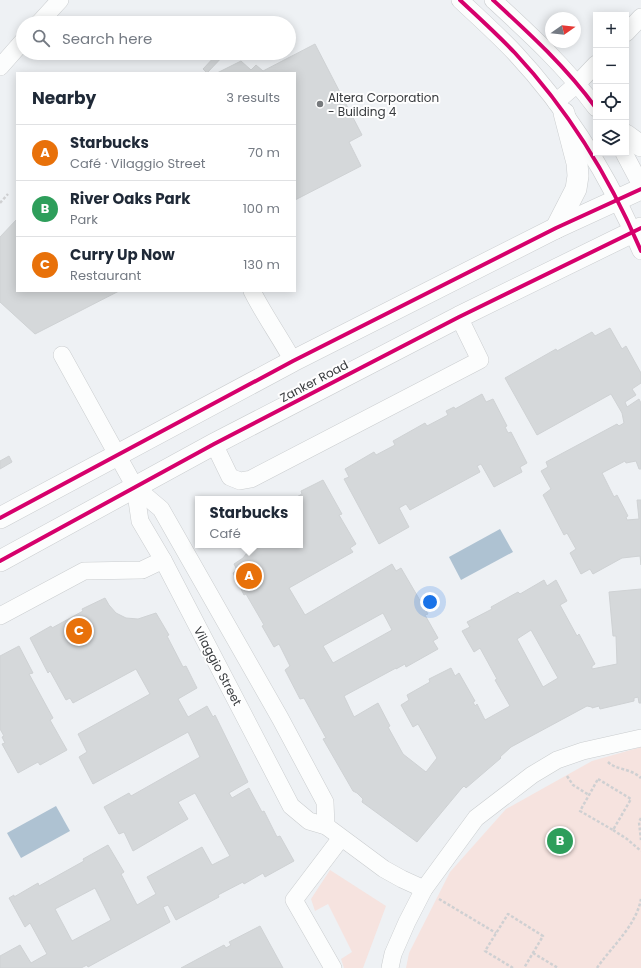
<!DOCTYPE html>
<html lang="en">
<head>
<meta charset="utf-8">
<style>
  body { margin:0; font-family:Poppins,sans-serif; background:#f6f6f7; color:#1f2937 }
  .controls { position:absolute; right:12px; top:12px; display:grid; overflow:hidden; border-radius:0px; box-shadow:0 2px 10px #0003 }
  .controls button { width:36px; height:36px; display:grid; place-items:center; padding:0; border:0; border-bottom:1px solid #e0e1e3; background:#fff; color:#1f2937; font:20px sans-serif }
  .compass { position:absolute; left:545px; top:12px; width:36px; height:36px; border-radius:50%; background:#fff; box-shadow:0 2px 10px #0003; rotate:76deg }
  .you { position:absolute; left:430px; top:602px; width:14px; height:14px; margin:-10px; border:3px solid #fff; border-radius:50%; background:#1a73e8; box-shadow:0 0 0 6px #1a73e833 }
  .badge { display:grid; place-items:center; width:26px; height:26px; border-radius:50%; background:#0f766e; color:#fff; font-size:13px; font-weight:700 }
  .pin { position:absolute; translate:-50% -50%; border:2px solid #fff; box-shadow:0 1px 4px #0006 }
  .popup { position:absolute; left:195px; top:496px; width:108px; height:52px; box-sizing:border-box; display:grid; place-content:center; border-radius:0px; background:#fff; filter:drop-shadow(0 1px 3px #0005); font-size:13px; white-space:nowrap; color:#747a83 }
  .popup b { font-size:15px; color:#1f2937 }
  .popup::after { content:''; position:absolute; left:50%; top:100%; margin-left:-8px; border:8px solid transparent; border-top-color:#fff }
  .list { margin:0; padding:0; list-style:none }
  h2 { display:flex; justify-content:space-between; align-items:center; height:52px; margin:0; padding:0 16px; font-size:17px }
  h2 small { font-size:13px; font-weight:400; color:#747a83 }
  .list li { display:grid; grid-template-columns:26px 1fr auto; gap:12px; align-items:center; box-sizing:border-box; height:56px; padding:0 16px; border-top:1px solid #e0e1e3 }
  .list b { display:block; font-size:15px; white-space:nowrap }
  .list p { margin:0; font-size:13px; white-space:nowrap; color:#747a83 }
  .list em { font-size:13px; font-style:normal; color:#747a83 }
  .icon { flex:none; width:22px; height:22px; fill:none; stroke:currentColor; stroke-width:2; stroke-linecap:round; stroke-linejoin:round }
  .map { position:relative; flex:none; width:641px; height:968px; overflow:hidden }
  .search { position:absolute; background:#fff; box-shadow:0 2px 10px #0003; left:16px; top:16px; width:280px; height:44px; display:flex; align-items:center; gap:10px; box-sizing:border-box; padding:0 14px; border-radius:22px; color:#747a83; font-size:15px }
  .panel { position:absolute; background:#fff; box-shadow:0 2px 10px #0003; left:16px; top:72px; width:280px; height:220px; border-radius:0px }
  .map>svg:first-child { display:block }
</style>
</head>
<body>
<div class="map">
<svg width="641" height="968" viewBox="0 0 641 968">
  <rect width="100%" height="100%" fill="#eef1f4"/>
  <g fill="#f6e3df">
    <path d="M641,747V968H406L409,953L450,872L506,809L592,761Z"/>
    <path d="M330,870L386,906L363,968H344L341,959L352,952L328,904L315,911L311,899Z"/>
  </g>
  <g fill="#aec2d2">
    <path d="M500,529L513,552L461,580L449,557Z"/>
    <path d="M56,806L70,831L21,858L7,833Z"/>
  </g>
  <g fill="#d5d8da" stroke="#cfd2d4" fill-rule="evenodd">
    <path d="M315,44L362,135L349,142L361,166L295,200V73H217L241,61L251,70L256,65L263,71Z"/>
    <path d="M218,53H226L207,73L203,69Z"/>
    <path d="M17,219V291H119L35,334L0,302V237Z"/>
    <path d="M610,328L622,349L626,346L641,373V383L632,389L636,395L625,402L627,407L639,399L641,403V469H639L636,461L626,463L625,461L602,473L614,497L617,495L628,516L626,517L627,520L639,519L637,500H641V565L640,556L622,558L593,574L590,569L581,574L570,553L576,549L567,533L564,535L543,495L551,489L541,471L548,467L546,462L617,424L619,426L624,423L622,413L611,394L537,435L505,378L556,349L557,351L592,332L595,336Z"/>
    <path d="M482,394L486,402L493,399L507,426L505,427L508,433L511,432L527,463L520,467L522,472L494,487L481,464L477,466L480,472L410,510L406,504L399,508L409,527L379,544L344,479L349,477L345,469L374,452L376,455L395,445L393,441L425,423L427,426L448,415L446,411L454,407L455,409Z"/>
    <path d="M9,456L12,462L0,469V461Z"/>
    <path d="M323,480L342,514L339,515L356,544L350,548L353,552L289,588L305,615L392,564L396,571L401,568L428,614L425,615L438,638L433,641L438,649L406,667L405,664L396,669V668L344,696L354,717L378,703L390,726L388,727L403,754L426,772L437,758L418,724L413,727L401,705L409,700L407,695L430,682L429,679L451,668L455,676L459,673L475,701L473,702L475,706L477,704L485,720L510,706L495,680L497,679L480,648L474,652L462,631L470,627L467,622L492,609L491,607L518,592L520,594L544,580L547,586L556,580L567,601L560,605L577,636L579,634L595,664L592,666V669L617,664L616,636H613L609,592L641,589V703H639L638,697L634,698V701L600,709L599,706L592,708V707L587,706L511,747L500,757L501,758L466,788L464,786L461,789L417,842L362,802L363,799L357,793L353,791L323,739L326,738L304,698L300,699L285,670L290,666L279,644L274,647L262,626L264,625L246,594L244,595L233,573L237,570L234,564L243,558L253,545H300V499H293L302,494L301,491ZM383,613L392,630L333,663L323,646ZM531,630L558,678L543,687L517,639Z"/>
    <path d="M105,598L109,605L116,613L126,618L138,619L156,613L169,635L167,636L183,667L186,666L197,688L178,699L188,717L207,706L213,717L215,715L248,782L229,793L232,798L249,788L262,812L264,811L277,837L280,836L294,861L265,877L263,873L244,884L243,882L218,895L219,897L176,920L168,905L163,907L170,922L88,967L87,965L81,968H0V956L20,945L31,963L47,954L30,923L25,927L9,898L14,895V897L38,883L39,886L84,861L83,859L108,845L124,872L121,874L137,905L156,894L147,877L202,847L212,865L230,856L195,793L178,802L188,819L133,851L124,832L119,834L104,807L129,793L131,796L200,757L188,732L93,784L79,757L87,752L78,734L150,694L136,669L73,703L70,698L66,700L50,671L48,673L30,638L51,626L52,628L83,611L82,609ZM95,888L111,920L72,941L55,909Z"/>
    <path d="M19,646L33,673L29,674L53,718L50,720L67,750L40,765L38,762L18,773L2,744L5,743L2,737L4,736L0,729V656Z"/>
    <path d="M260,926L283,968H181L224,945L226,948L231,945L229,942Z"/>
  </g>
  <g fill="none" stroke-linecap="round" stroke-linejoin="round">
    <g stroke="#cacdcf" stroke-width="18">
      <g id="minor">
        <path d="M460,0C479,18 498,35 515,53C569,111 610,178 641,251"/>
        <path d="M493,0C530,34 566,67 596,108"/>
        <path d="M39,23L60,0"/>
        <path d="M626,33L641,17"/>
        <path d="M0,67L23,41"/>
        <path d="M556,102L578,83L596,64"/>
        <path d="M624,153L641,185"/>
        <path d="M252,291C264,315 280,337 293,361"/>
        <path d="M62,355L135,487L161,509L280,718L325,802L326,826"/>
        <path d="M214,444L230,477L240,481L251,479L480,360L459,317"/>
        <path d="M135,487L140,521L163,560L291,806L309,821L326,826L384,869L402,879L424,889"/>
        <path d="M0,616L84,571L142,570L163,560"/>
        <path d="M333,968L294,900L341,838"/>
        <path d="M390,968L393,954L407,922L424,889L476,818L532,775L557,760L583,751L641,738"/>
      </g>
    </g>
    <g stroke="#cacdcf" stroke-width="22">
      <g id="major">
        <path d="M626,135L641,146"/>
        <path d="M556,228L576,189L578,176L577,163L564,113"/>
        <path d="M0,518L293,361L556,228L641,189"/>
        <path d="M0,561L214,444L459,317L641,228"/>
      </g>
    </g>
    <g stroke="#cfd0d2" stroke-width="2.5" stroke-dasharray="3 2" stroke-linecap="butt">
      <path d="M0,203L8,194"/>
      <path d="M608,762C616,770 630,768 641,778"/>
      <path d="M567,776L573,785L589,795"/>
      <path d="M598,779L631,799L613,830L580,811Z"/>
      <path d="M641,818L639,822L641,840"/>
      <path d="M613,830L627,839L641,851"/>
      <path d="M439,899L496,933"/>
      <path d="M533,953L558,968"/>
      <path d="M513,968L485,951L508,914L543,936L524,968"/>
      <path d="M597,968C612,946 636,926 641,899"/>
    </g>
    <use href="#minor" stroke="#fcfdfd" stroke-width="17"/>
    <use href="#major" stroke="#fcfdfd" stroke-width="21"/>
    <g stroke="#fefefe" stroke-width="6">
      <g id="cycleway">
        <path d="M460,0C479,18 498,35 515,53C569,111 610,178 641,251"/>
        <path d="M493,0C530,34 566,67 596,108"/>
        <path d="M0,518L293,361L556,228L641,189"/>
        <path d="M0,561L214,444L459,317L641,228"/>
      </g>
    </g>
    <use href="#cycleway" stroke="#d6006c" stroke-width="4"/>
  </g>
  <circle fill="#777a7d" stroke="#fefefe" stroke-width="1.5" cx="320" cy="104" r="4"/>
  <g text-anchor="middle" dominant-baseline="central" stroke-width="4" stroke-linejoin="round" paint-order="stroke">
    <g font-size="12" fill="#373a3d" stroke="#fefefe" text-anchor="start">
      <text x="328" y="97">Altera Corporation<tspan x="328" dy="14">- Building 4</tspan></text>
    </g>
    <g font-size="12" fill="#373a3d" stroke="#fefefe">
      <text transform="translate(314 381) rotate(-28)">Zanker Road</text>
      <text transform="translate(218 666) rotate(62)">Vilaggio Street</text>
    </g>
  </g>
</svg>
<div class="controls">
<button>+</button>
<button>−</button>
<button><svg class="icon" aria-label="locate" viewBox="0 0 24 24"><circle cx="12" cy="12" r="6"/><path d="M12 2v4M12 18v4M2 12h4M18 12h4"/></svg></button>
<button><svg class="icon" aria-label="layers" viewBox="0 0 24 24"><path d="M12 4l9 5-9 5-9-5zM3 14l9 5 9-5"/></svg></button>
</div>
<svg class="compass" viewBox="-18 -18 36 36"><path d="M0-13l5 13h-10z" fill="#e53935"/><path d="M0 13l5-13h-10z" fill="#747a83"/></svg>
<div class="you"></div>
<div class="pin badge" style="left:249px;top:576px;background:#e8710a">A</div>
<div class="popup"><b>Starbucks</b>Café</div>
<div class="pin badge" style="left:560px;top:841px;background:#2e9e5b">B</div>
<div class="pin badge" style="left:79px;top:631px;background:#e8710a">C</div>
<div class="search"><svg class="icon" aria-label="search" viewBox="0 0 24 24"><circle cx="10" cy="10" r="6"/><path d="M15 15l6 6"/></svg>Search here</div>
<section class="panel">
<h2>Nearby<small>3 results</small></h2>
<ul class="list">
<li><span class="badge" style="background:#e8710a">A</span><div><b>Starbucks</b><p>Café · Vilaggio Street</p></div><em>70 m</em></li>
<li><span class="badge" style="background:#2e9e5b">B</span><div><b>River Oaks Park</b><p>Park</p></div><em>100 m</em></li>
<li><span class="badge" style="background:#e8710a">C</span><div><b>Curry Up Now</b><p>Restaurant</p></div><em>130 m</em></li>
</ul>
</section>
</div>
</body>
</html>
